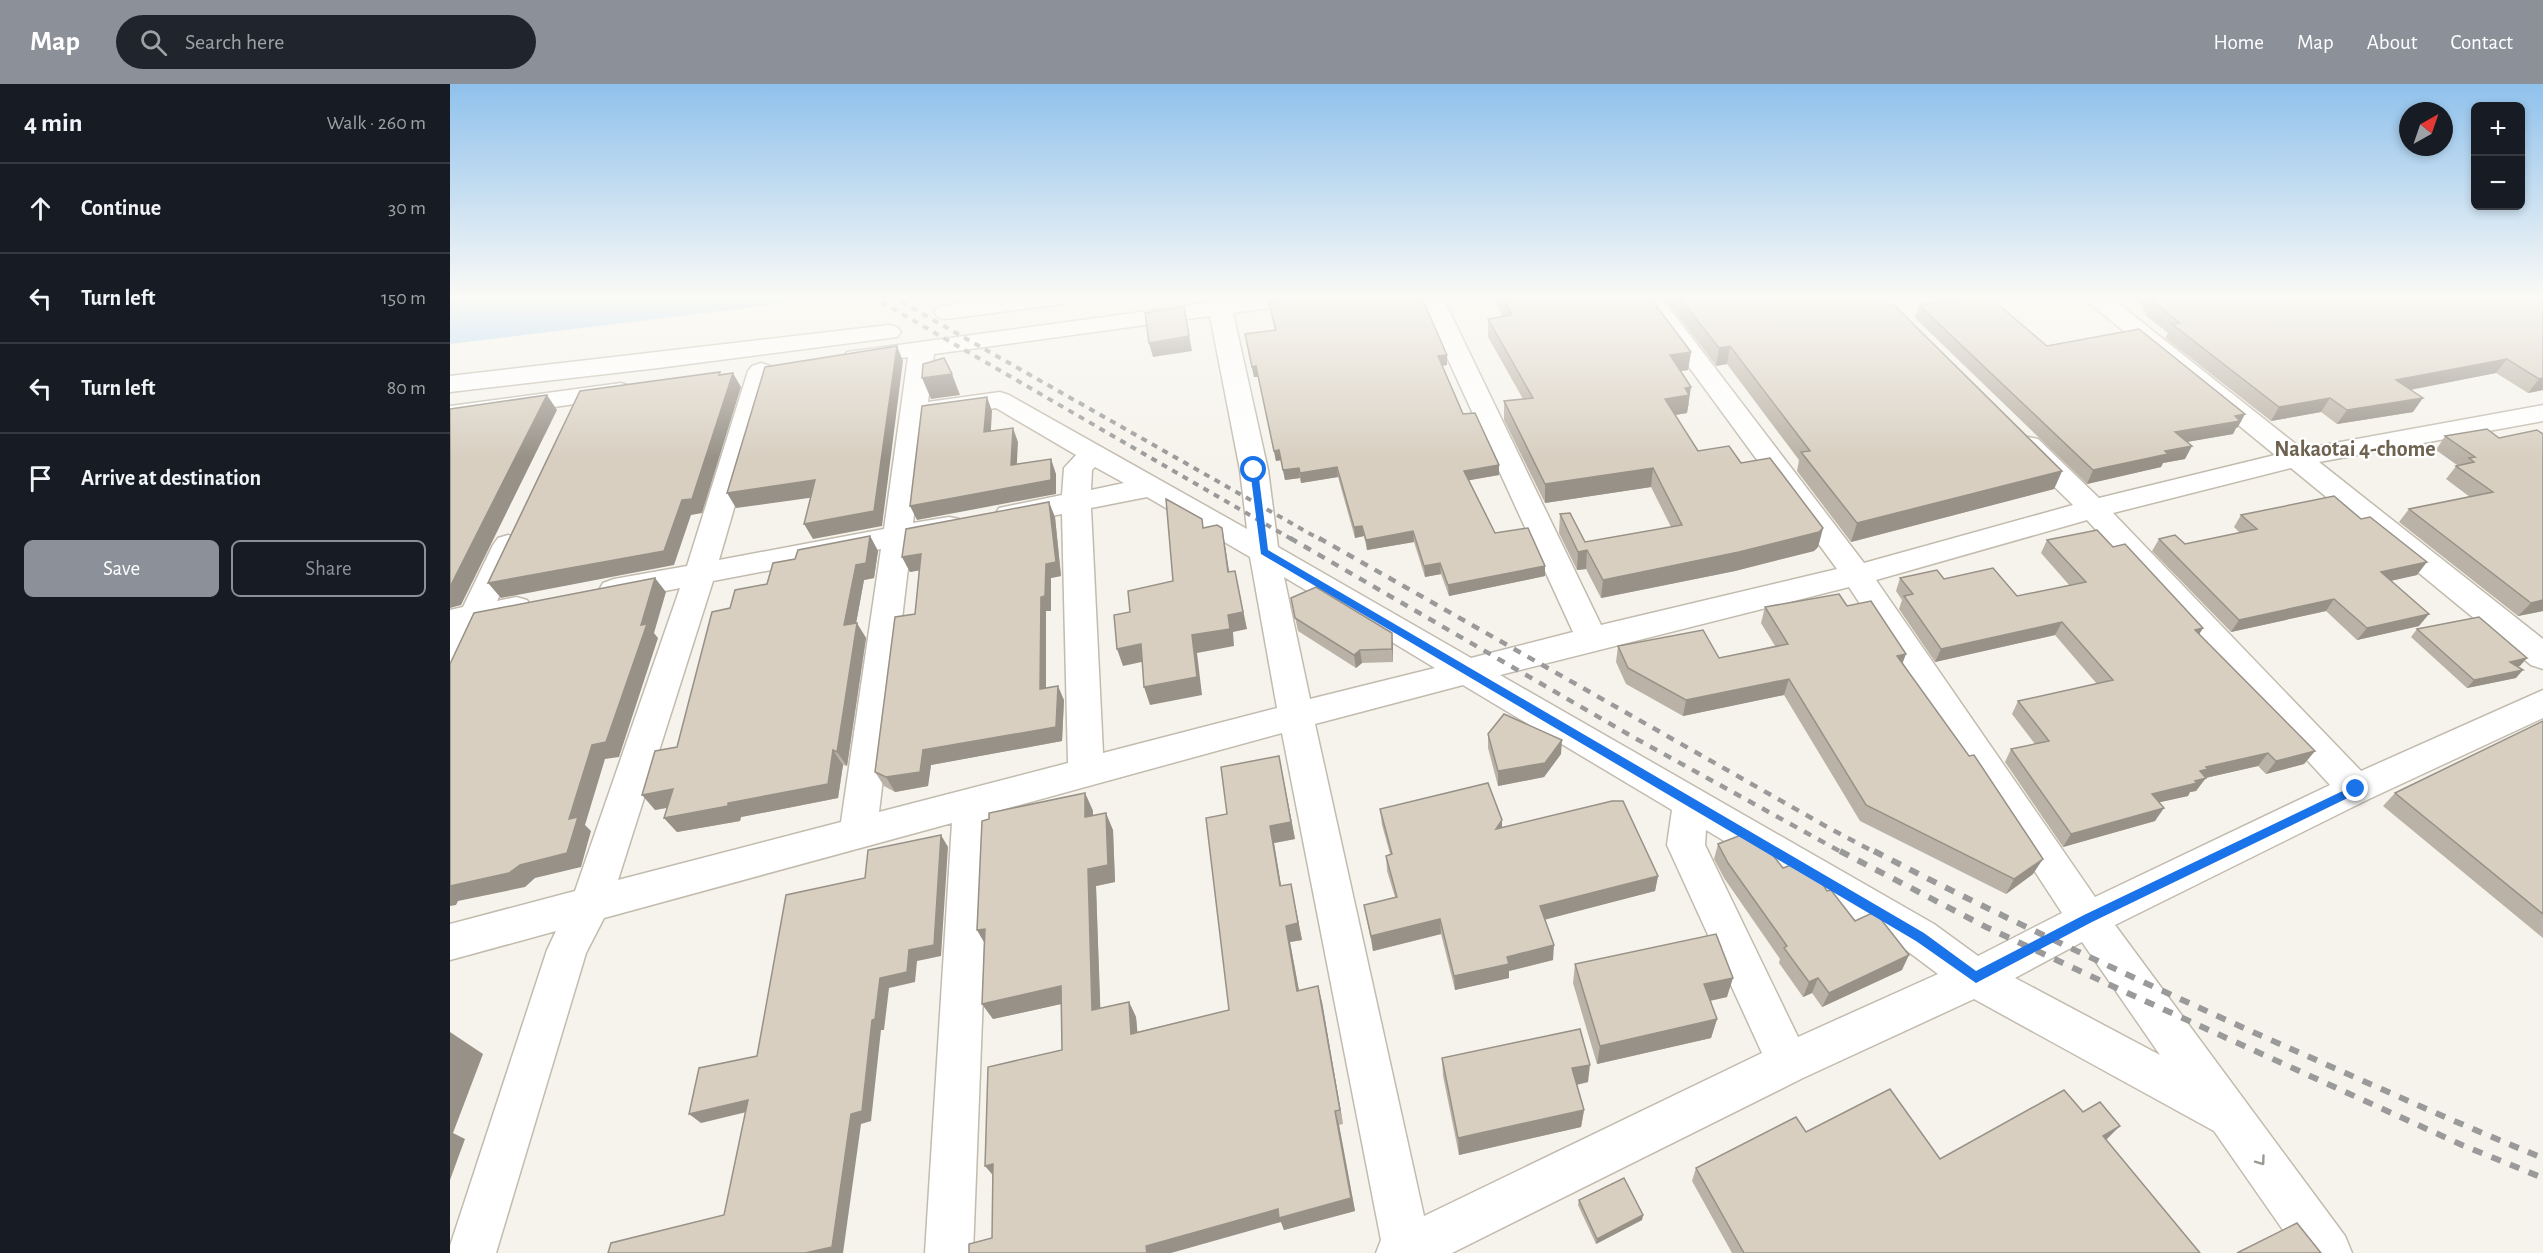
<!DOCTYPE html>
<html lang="en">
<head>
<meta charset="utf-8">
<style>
  body { margin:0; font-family:"Alegreya Sans",sans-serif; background:#20242c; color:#f1f3f6 }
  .controls { position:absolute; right:18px; top:18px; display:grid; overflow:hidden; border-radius:9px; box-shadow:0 3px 9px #0003 }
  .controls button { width:54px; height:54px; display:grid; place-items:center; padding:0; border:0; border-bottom:2px solid #363941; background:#171b24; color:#f1f3f6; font:30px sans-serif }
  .compass { position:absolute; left:1949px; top:18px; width:54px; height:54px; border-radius:50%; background:#171b24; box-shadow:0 3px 9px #0003; rotate:40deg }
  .stop { position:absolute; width:18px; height:18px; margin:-14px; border:4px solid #1a73e8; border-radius:50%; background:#fff }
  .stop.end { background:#1a73e8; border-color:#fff; box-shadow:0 2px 6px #0008 }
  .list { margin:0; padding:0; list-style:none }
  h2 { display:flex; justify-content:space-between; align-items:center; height:78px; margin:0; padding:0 24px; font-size:26px }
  h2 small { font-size:20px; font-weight:400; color:#9ea1a6 }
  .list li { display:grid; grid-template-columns:39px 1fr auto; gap:18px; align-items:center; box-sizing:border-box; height:90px; padding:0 24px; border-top:2px solid #363941 }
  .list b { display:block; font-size:22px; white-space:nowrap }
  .list em { font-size:20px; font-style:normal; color:#9ea1a6 }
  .actions { display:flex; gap:12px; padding:18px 24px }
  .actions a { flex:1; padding:14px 0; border:2px solid #8c9099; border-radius:9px; text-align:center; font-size:21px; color:#8c9099 }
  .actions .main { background:#8c9099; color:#fff }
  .icon { flex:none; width:33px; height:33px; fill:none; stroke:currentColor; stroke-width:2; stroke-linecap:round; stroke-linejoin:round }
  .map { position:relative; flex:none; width:2093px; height:1169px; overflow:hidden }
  header { display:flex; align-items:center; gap:36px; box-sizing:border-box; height:84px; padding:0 30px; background:#8c9099; color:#fff }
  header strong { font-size:28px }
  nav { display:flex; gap:33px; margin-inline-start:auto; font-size:21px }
  .search { width:420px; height:54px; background:#20242c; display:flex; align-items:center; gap:15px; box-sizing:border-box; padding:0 21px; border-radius:33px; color:#9ea1a6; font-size:22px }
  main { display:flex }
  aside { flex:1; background:#171b24 }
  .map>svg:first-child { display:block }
</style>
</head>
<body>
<header>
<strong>Map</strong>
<div class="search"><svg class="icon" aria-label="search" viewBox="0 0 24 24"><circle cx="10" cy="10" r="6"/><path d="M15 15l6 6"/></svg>Search here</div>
<nav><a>Home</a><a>Map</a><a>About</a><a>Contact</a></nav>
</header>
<main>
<aside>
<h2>4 min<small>Walk · 260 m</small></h2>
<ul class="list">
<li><svg class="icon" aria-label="ahead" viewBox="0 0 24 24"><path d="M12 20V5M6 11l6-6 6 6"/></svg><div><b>Continue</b></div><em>30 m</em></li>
<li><svg class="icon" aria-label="left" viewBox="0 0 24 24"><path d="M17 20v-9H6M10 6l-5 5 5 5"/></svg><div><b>Turn left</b></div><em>150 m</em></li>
<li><svg class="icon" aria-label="left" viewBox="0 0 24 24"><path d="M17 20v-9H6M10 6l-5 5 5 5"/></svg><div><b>Turn left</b></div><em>80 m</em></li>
<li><svg class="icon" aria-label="arrive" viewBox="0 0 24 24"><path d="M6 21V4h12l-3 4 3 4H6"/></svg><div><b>Arrive at destination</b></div></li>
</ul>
<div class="actions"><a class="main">Save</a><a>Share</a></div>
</aside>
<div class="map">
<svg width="2093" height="1169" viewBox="0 0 2093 1169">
  <rect width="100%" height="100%" fill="#f6f3ec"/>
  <path fill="#a9d4f2" d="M0,212H395L0,260Z"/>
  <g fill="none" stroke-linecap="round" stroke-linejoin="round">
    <g stroke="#c2bbae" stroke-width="3">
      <g id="minor">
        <path d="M569,212H631L627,217L619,219L496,235L488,233L484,228L488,223L496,221Z"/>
        <path d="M808,212H868L864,217L856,219L783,229L818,386L828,463L1021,574L1123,548L969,212H992L1151,541L1387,485L1187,212H1210L1414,479L1623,421L1568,367L1564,361L1568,355L1578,353L1588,355L1649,414L1825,371L1637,217L1634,212H1659L1852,365L2093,321V337L1869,378L2093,555V585L2081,581L1841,384L1663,429L1911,687L2093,606V634L1919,715L1665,841L1895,1152L1902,1169H1849L1764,1047L1524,915L1353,994L1002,1169H926L931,1156L832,649L540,729L523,1169H475L502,739L154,834L136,869L46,1169H0V1162L97,866L106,847L0,876V840L125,807L230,504L164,517L153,513L149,506L153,499L164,495L237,482L298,287L302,282L311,279L320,282L324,287L269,476L434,445L458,273L406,280L397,278L394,273L397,268ZM760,232L790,386L797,445L559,311L550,308L478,318L484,270ZM546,324L626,371L614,384L612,411L549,424L545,431L549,438L559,440L612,430L618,679L429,728L461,459L509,449L514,442L509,435L499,433L463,439L476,334ZM645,383L674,399L641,406L642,386ZM697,413L800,473L827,624L653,669L641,424ZM1637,436L1880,701L1645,813L1426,496ZM431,465L391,738L168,796L263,497ZM834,493L985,584L860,615ZM1399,503L1612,829L1528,872L1484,840L1050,591ZM1013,601L1222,726L1217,761L1312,969L974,1132L865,640ZM1256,746L1456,866L1488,890L1348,953L1255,761ZM1632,858L1710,971L1565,894Z"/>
        <path d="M439,241L447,243L451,248L447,253L208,284L0,308V292Z"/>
        <path d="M171,299L180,302L184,307L180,312L0,338V322Z"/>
        <path d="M58,451L68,454L73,461L47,517L66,513L77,516L82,524L77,532L36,541L12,593L0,596V526L13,523L43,461L48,454Z"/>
      </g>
    </g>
    <use href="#minor" fill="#fff" fill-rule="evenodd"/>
    <g stroke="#9a9a9a" stroke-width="4" stroke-dasharray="6 6" stroke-linecap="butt">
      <path d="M421,212L843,456"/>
      <path d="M441,212L871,456"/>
    </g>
    <g stroke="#9a9a9a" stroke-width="4.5" stroke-dasharray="8 8" stroke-linecap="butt">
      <path d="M840,454L1183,653L1393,769"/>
      <path d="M869,454L1379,744L1426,769"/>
    </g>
    <g stroke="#9a9a9a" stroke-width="6" stroke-dasharray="10 10" stroke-linecap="butt">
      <path d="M1390,767L1536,843L1660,901L2012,1061L2093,1094"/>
      <path d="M1424,767C1549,832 1677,891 1805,949C1901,991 1996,1035 2093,1074"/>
    </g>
  </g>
  <g fill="#bab2a6">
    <path d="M1042,212H1199L1241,268L1238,286L1231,287L1239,321L1238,322L1237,329L1225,331L1248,367L1291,379L1373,444L1368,463L1364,467L1285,487L1151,514L1136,485L1127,486L1109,449L1110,430L1135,458L1221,443L1201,403L1095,419L1054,336V317L1073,315L1038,253V235L1053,233Z"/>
    <path d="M1213,212H1427L1612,387L1604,405L1401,458L1347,387L1349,376L1277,280L1266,282Z"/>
    <path d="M1679,212H2093V306L2078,309L2046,289L1961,306L1963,328L1887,340L1871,328L1821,337L1715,254L1718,249L1695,231L1696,229L1692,226L1694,223Z"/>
    <path d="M818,216L997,281L992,282L1013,330L1049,391L1019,396L1045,449L1095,482V492L999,512L991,490L975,493L964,458L917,466L914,452L905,454L888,393L851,399L850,394L835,396L831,376L826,377L808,293H804L795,250L825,246L820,226Z"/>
    <path d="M1469,221L1788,343L1786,344L1783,350L1737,358L1735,375L1713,379L1711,383L1637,400L1465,234Z"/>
    <path d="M2093,350V527L2068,532L1949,438L1959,425L2020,413L1996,395L2007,381L1986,366L1995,352L2049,354Z"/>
    <path d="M1791,431L1967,491L1940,497L1969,542L1907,556L1876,527L1781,548L1702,467L1709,455L1735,460L1790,449L1784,443Z"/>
    <path d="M605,433L611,492L601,494V527H596V604L614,616L612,657L481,681L478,702L445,708L434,702L425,688L465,530L469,486L460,488L452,473Z"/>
    <path d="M420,452L428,467L424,494L414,496L406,539L416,554L397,682L393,681L388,714L291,733L290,737L227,748L214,734L217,724L205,726L227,663L280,524L317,500L345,475Z"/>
    <path d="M1597,456L1663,463L1753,544L1749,550L1865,667L1854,680L1816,690L1808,682L1755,694L1746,707L1740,708L1738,712L1709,718L1705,737L1613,763L1555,678L1561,665L1585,660L1562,630L1568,617L1647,600L1605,551L1485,578L1449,525L1452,516L1446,507L1450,494L1494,495L1567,512L1620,502L1591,469Z"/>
    <path d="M841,514L943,561V578L912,579L906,584L848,547Z"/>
    <path d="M1397,522L1453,579L1583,790L1556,810L1410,737L1334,611L1233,632L1176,600L1166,578L1168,562L1269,574L1325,562L1311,539L1315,523Z"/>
    <path d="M1967,545L2070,582H2067L2066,594L2017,604L1961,553Z"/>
    <path d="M2093,637V854L1933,722L1945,709Z"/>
    <path d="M1038,650L1111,670L1094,693L1048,702L1038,664Z"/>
    <path d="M829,672L845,755L824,759L831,802L841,800L852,856L840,858L849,907L872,918L893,1040L889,1041L905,1127L834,1146L831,1138L542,1154L612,966L611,920L543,935L532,920L534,858L527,846L539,735L635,709L643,727V731L663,746L665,798L646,802L650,924L679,918L686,933L687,948L779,926L777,730Z"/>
    <path d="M930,725L1052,736V743L1208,792L1205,807L1095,835L1103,876L1059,887V894L1005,906L991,850L923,867L914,821L945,813L937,787L936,772L940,770L932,741Z"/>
    <path d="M1268,760L1333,784L1377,807L1452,886L1372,923L1362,909L1353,913L1329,879L1330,875L1274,794L1264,775Z"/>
    <path d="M1125,880L1277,913L1260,917L1267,935L1261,954L1147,980L1123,899Z"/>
    <path d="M992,974L1138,998L1127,1001L1134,1026L1131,1043L1009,1071L993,992Z"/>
    <path d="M1356,1048L1490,1075L1656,1056L1750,1169H1282L1242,1097L1246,1084Z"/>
    <path d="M1129,1116L1193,1131L1192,1136L1146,1160L1128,1121Z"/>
  </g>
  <g fill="#979187">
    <path d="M734,223L742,267L703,273L699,259Z"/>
    <path d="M447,262L453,277L432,442L363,455L354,440Z"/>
    <path d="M1280,262L1277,280L1266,282L1269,264Z"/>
    <path d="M1241,268L1238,286L1218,289L1220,271Z"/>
    <path d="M997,271V281L988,282V272Z"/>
    <path d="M2057,275L2046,289L1937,310L1946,296Z"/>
    <path d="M806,282L808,293H804L802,283Z"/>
    <path d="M283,289L291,303L252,429L241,431L224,481L51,514L38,499L232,416Z"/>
    <path d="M502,290L510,311L481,315L472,294Z"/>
    <path d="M2093,294V306L2078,309L2089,295Z"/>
    <path d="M1241,303L1237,329L1213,333L1215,315L1235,304Z"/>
    <path d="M97,311L107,326L11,521L0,524V503Z"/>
    <path d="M537,313L542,327L540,362L534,348Z"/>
    <path d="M1880,314L1871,328L1821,337L1829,323Z"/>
    <path d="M1973,314L1963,328L1887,340L1897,326Z"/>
    <path d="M1795,330L1788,343L1786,344L1783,350L1719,361L1725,348Z"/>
    <path d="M563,344L568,358L566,395L561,381Z"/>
    <path d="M1742,362L1735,375L1713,379L1711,383L1637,400L1643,386L1715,367Z"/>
    <path d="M829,366L831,376L826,377L824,367Z"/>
    <path d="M601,375L606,390V410L467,436L460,422Z"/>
    <path d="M1049,381V391L1015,397L1014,387Z"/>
    <path d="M887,383L888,393L851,399L850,389Z"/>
    <path d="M849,384L850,394L835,396L833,386Z"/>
    <path d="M1203,384L1201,403L1095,419V400Z"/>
    <path d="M1612,387L1604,405L1401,458L1407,439Z"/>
    <path d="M365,396L373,412L286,424L277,409Z"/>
    <path d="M599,418L605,433L611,492L601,494V527H596V619L590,605L591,513L596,480Z"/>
    <path d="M912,442L914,452L905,454L904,443Z"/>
    <path d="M772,444L775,461L782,506L778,488Z"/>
    <path d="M1373,444L1368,463L1364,467L1285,487L1151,514L1153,496Z"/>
    <path d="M963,447L964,458L917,466L916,456Z"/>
    <path d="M420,452L428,467L424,494L414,496L403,556L394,541L406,481Z"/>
    <path d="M1137,466L1136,485L1127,486L1128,468Z"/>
    <path d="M471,470L478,485L460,488L452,473Z"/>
    <path d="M1977,478L1967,491L1922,501L1931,488Z"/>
    <path d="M990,479L991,490L975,493L974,482Z"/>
    <path d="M1095,482V492L999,512L998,501Z"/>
    <path d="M785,487L797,545L783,548L784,562L747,569L752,611L700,621L694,603L742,551L778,531Z"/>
    <path d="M205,494L216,508L204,549L208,554L169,673L155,675L135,741L141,747L131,783L85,794L75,803L8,817L6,821L0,822V802L119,735L142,661L191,541Z"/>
    <path d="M1884,515L1876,527L1781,548L1789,536Z"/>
    <path d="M2093,516V527L2068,532L2081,519Z"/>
    <path d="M1979,530L1969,542L1907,556L1917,544Z"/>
    <path d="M1612,538L1605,551L1485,578L1491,565Z"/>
    <path d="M407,539L416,554L397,682L387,668Z"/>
    <path d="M1753,544L1745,557V546Z"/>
    <path d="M942,549L943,561V578L942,565Z"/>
    <path d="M691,560L696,577L673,582L667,565Z"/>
    <path d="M910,566L912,579L906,584L904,571Z"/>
    <path d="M1456,570L1450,586L1447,572Z"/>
    <path d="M2077,574L2070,582L2053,585L2060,578Z"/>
    <path d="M2073,586L2066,594L2017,604L2024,596Z"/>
    <path d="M1339,595L1334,611L1233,632L1236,616Z"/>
    <path d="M608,602L614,616L612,657L481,681L478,702L445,708L436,693L473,666Z"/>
    <path d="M1112,656L1111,670L1094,693L1048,702V687Z"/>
    <path d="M383,666L393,681L388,714L291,733L290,737L227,748L214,734L278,719Z"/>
    <path d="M1865,667L1854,680L1816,690L1826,677Z"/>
    <path d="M1818,669L1808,682L1751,695L1756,694L1746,707L1740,708L1738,712L1693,722L1702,710L1750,687L1756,683Z"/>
    <path d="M829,672L845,755L824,759L834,819L830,802L820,742Z"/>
    <path d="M223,705L236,720L205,726L192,711Z"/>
    <path d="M635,709L643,727V750L635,733Z"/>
    <path d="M1714,724L1705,737L1613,763L1621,750Z"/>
    <path d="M656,729L663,746L665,798L646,802L651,942L642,926L638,785Z"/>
    <path d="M1052,736V752L1046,745Z"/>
    <path d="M491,751L498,763L491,872L467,877L465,898L439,904L434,946H431L421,1037L411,1040L393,1169H355L401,1030L422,936L430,894L459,866Z"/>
    <path d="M1593,775L1583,790L1556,810L1564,795Z"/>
    <path d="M1208,792L1205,807L1090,837V822Z"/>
    <path d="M841,800L852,856L840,858L852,923L847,907L836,842Z"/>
    <path d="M990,835L991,850L923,867L921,852Z"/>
    <path d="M535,845L537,863L527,846Z"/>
    <path d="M1104,861L1103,876L1059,887V894L1005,906L1004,892L1057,873Z"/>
    <path d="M1459,871L1452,886L1372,923L1379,909Z"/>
    <path d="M1283,894L1277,913L1249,919L1254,900Z"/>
    <path d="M1368,894L1362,909L1353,913L1359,898Z"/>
    <path d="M611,902L620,918L543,935L532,920Z"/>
    <path d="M868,902L872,918L893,1040L890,1026Z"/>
    <path d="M679,918L686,933L689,965L681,950Z"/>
    <path d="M1267,935L1261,954L1147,980L1150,962Z"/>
    <path d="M0,948L33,970L3,1049L15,1055L0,1096Z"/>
    <path d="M1140,981L1138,998L1120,1002L1122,984Z"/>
    <path d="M298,1016L309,1025L251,1039L239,1030Z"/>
    <path d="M1134,1026L1131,1043L1009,1071L1008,1054Z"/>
    <path d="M885,1027L889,1041L905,1127L834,1146L831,1138L721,1169H697L696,1162Z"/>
    <path d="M1670,1042L1656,1056L1653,1052Z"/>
    <path d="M543,1080L547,1096L535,1082Z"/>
    <path d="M1193,1131L1192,1136L1146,1160L1147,1155Z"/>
  </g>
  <g fill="#d8cfc1" stroke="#979187" stroke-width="1.5">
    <path d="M860,212H971L997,271L988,272L1013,330L1025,329L1049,381L1014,387L1045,449L1078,444L1095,482L998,501L990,479L974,482L963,447L916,456L912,442L904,443L887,383L850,389L849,384L833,386L829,366L824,367L806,282L802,283L795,250L826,246L818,216Z"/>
    <path d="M1051,212H1199L1241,268L1220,271L1241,303L1235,304L1239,311L1215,315L1248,367L1279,362L1291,379L1320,374L1373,444L1369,448L1289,468L1153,496L1137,466L1128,468L1110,430L1120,429L1135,458L1232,441L1203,384L1095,400L1054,317L1083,314L1038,235L1062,231Z"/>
    <path d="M1228,212H1427L1437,221L1443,220L1612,387L1407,439L1351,368L1360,367L1280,262L1269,264Z"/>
    <path d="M1531,212H1538L1597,262L1689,245L1795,330L1785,332L1790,337L1725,348L1742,362L1715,367L1718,370L1643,386L1469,221Z"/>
    <path d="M1699,212H2093V294L2089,295L2057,275L1946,296L1973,314L1897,326L1880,314L1829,323L1722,240L1730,239L1702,217H1704Z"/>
    <path d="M734,223L739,252L699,259L695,229Z"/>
    <path d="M447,262L424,427L354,440L365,396L277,409L315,283Z"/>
    <path d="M494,274L502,290L472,294L473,280Z"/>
    <path d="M270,288L269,291L283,289L242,415L232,416L214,467L38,499L130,307Z"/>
    <path d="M97,311L0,503V325Z"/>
    <path d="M537,313L534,348L563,344L561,381L601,375V396L460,422L472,322Z"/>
    <path d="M2037,345L2049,354L2087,346L2093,350V516L2081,519L1959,425L2043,408L2006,382L2024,378L2019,374L2025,373L1995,352Z"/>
    <path d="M1884,412L1911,435L1920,433L1977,478L1931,488L1979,530L1917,544L1884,515L1789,536L1709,455L1725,451L1735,460L1807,445L1791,431Z"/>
    <path d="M716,415L752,435L753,444L767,441L772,444L778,488L785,487L793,528L778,531L780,545L742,551L747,593L694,603L691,560L667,565L664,531L680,528L678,507L723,497Z"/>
    <path d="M599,418L606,478L596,480L595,512L591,513L590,605L608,602L606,643L473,666L470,688L436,693L425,688L445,533L465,530L471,470L452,473L456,445Z"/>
    <path d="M1647,446L1663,463L1675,460L1753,544L1745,546L1865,667L1826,677L1818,669L1756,683L1758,685L1750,687L1756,694L1745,697L1747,699L1702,710L1714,724L1621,750L1561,665L1599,657L1568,617L1663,596L1612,538L1491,565L1454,512L1463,510L1450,494L1487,486L1494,495L1543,484L1567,512L1636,498L1597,456Z"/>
    <path d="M420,452L416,479L406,481L394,541L407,539L387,668L383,666L378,700L278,719V722L214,734L223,705L192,711L205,667L227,663L262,528L280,524L285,506L317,500L323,479L345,475L348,466Z"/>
    <path d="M205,494L191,541L197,540L156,658L142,661L119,735L128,733L117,769L70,781L59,789L0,802V580L24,529Z"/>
    <path d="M866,503L942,549V565L910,566L904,571L845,534L841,514Z"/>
    <path d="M1389,510L1397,522L1421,517L1456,570L1447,572L1519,672L1524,671L1593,775L1564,795L1416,721L1339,595L1236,616L1178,584L1168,562L1253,546L1269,574L1338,560L1315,523Z"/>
    <path d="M2029,533L2077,574L2060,578L2073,586L2024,596L1967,545Z"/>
    <path d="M1054,630L1112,656L1095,679L1048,687L1038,650Z"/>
    <path d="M2093,637V830L1945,709Z"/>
    <path d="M829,672L841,738L820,742L830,802L841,800L848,839L836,842L847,907L868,902L890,1026L885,1027L901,1114L829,1134L828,1125L696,1162L697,1169H519V1160L542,1154L543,1080L535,1082L538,983L612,966L611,902L532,920L535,845L527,846L532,737L539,735V729L635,709V733L656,729L658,781L638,785L642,926L679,918L681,950L779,926L756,734L777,730L771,683Z"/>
    <path d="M1038,699L1052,736L1046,745L1162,717H1173L1208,792L1090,822L1104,861L1057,873L1059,880L1004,892L990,835L921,852L914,821L947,813L936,772L942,770L930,725Z"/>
    <path d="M491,751L484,861L459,866L457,888L430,894L425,935L422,936L412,1027L401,1030L382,1163L355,1169H158L161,1159L274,1131L298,1016L239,1030L249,984L307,972L336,811L415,794L418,766Z"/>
    <path d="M1291,751L1322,770L1333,784L1341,781L1372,799L1377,807L1381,806L1405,837L1422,829L1430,834L1459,871L1379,909L1368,894L1359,898L1334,864L1337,862L1278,779L1268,760Z"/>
    <path d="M1266,850L1283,894L1254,900L1267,935L1150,962L1125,880Z"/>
    <path d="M1130,945L1140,981L1122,984L1134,1026L1008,1054L992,974Z"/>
    <path d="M1440,1005L1490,1075L1614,1006L1633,1028L1650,1018L1670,1042L1653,1052L1750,1169H1294L1246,1084L1346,1033L1356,1048Z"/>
    <path d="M1174,1094L1193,1131L1147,1155L1129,1116Z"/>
    <path d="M1847,1139L1871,1169H1787Z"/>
  </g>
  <defs><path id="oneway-chevron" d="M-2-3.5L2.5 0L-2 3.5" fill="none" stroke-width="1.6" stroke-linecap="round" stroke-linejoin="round" transform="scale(1.5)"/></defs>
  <use stroke="#9c9892" href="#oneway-chevron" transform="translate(1811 1077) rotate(54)"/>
  <linearGradient id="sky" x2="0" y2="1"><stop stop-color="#8fc1ec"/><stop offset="0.57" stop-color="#fbfaf6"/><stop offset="1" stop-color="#fbfaf6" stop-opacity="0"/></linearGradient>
  <rect width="2093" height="375" fill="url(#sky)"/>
  <path fill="#1a73e8" d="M804,383L808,386L818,466L1474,849L1526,887L1634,831L1903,702L1906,700L1912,705L1910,708L1642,838L1526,899L1466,857L811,470L800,386Z"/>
  <g text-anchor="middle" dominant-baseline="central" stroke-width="4.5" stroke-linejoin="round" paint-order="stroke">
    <g font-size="22" font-weight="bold" fill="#6e6250" stroke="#fff">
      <text x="1905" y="365">Nakaotai 4-chome</text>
    </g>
  </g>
</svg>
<div class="controls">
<button>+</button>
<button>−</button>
</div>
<svg class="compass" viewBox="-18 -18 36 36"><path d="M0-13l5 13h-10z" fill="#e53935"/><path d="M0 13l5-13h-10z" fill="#9ea1a6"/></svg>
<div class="stop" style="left:804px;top:386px"></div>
<div class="stop end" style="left:1906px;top:705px"></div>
</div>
</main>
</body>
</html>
